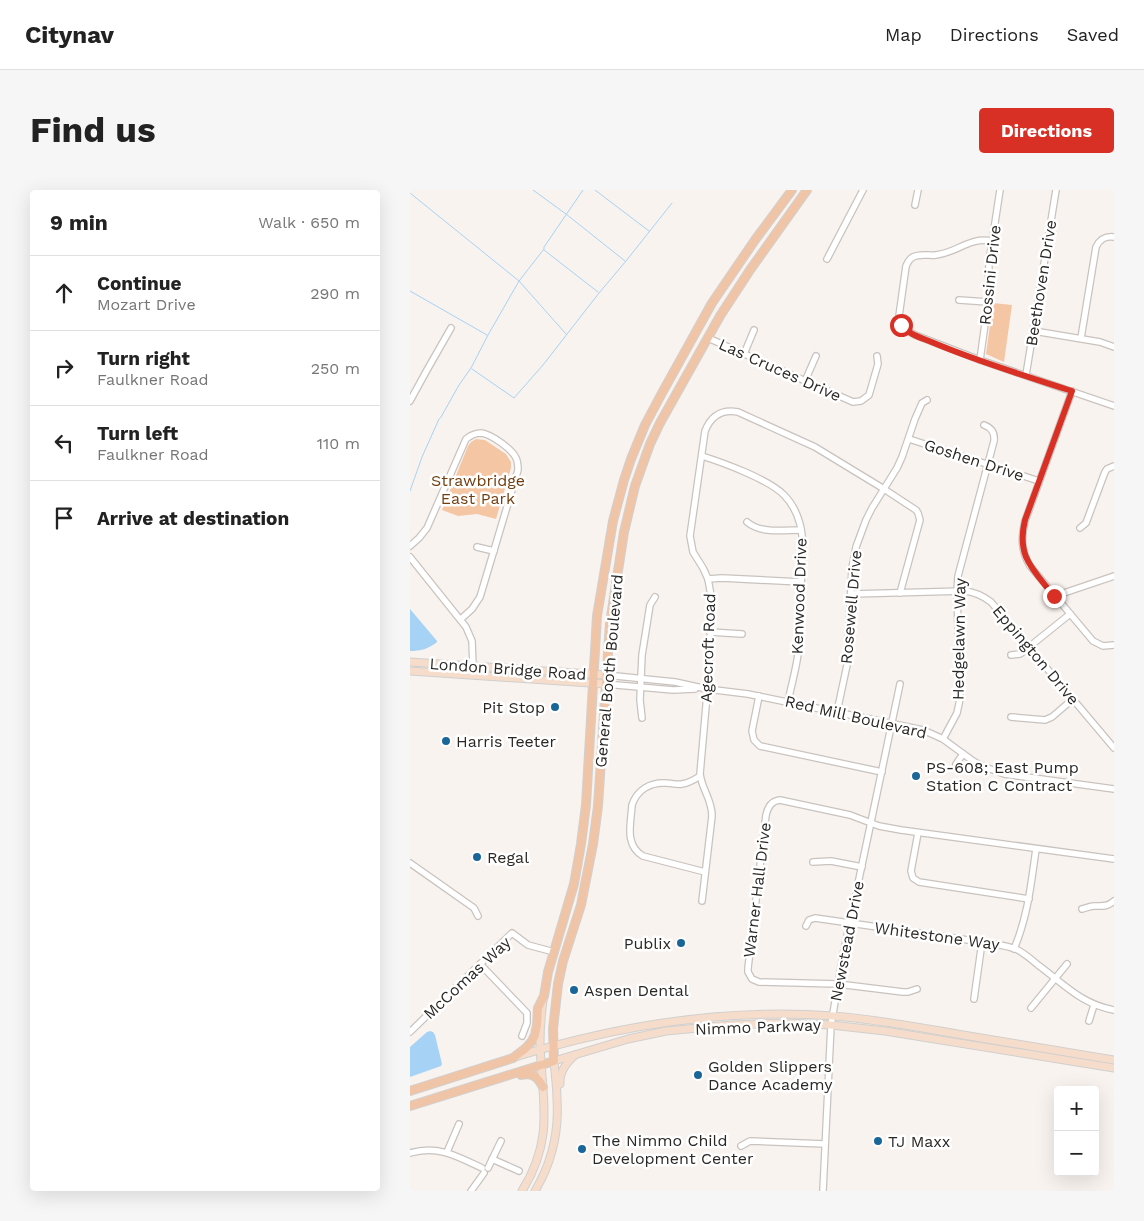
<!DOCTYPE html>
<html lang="en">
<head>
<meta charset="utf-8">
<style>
  body { margin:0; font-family:"Work Sans",sans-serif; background:#f6f6f6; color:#222 }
  .controls { position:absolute; right:15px; bottom:15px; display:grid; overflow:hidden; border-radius:5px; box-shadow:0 5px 20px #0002 }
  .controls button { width:45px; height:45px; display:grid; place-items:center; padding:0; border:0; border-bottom:1px solid #e0e0e0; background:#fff; color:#222; font:25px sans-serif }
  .stop { position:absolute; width:15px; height:15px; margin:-11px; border:4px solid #d93025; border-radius:50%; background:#fff }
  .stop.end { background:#d93025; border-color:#fff; box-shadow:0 1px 5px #0008 }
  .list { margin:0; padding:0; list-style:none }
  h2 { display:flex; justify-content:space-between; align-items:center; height:65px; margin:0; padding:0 20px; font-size:21px }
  h2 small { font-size:16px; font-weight:400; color:#767676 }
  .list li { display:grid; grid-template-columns:32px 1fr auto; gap:15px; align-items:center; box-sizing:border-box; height:75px; padding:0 20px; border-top:1px solid #e0e0e0 }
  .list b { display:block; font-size:19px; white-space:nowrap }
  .list p { margin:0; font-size:16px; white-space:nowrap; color:#767676 }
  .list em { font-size:16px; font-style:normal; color:#767676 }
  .icon { flex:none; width:28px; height:28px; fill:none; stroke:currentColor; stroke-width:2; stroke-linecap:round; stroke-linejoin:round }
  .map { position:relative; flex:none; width:704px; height:1001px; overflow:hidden; border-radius:5px }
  header { display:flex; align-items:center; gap:30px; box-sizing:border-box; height:70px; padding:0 25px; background:#fff; border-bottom:1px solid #e0e0e0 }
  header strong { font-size:24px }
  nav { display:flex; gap:28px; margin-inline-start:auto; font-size:18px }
  .intro { display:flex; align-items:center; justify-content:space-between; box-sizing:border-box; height:120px; padding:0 30px }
  h1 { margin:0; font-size:35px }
  .button { padding:12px 22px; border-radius:5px; background:#d93025; color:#fff; font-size:18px; font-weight:700 }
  main { display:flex; gap:30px; padding:0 30px }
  aside { flex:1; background:#fff; border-radius:5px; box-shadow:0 5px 20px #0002 }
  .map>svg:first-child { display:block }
</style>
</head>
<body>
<header>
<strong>Citynav</strong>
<nav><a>Map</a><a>Directions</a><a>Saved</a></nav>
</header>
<div class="intro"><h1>Find us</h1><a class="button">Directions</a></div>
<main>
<aside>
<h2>9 min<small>Walk · 650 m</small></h2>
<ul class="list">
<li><svg class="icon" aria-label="ahead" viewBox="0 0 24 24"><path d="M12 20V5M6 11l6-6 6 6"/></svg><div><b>Continue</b><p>Mozart Drive</p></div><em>290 m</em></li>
<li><svg class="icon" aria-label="right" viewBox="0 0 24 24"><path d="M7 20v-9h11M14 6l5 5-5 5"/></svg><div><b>Turn right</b><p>Faulkner Road</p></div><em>250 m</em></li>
<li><svg class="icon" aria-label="left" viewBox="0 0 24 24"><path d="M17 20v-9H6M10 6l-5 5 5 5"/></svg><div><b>Turn left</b><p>Faulkner Road</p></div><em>110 m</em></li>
<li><svg class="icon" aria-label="arrive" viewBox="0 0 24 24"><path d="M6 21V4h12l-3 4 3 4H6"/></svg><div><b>Arrive at destination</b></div></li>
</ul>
</aside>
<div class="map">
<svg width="704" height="1001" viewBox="0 0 704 1001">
  <rect width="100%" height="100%" fill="#f9f3ef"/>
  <g fill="#f5c6a4">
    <path d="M583,113L602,115L594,172L576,164Z"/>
    <path d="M66,249L75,250L96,264L101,272V278L86,329L67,324L48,326L32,320L58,256L61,252Z"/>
  </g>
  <g fill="#a6d2f6">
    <path d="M0,419L27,451V452C18,459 11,461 0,461Z"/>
    <path d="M20,841L23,842L25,845L32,874L31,876L0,887V857L17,842Z"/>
  </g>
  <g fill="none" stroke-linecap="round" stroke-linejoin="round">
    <g stroke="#a6d2f6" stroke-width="1">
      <path d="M123,0L156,24L215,71"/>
      <path d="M185,0L239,41"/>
      <path d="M0,3L109,91L156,144"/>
      <path d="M134,60L188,102"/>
      <path d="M0,101L77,145"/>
      <path d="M62,179L104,208L133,175L189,103L216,71L262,13"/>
      <path d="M0,301L12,267L29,229L31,227L49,195L61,178L78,145L109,91L134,59V57L173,0"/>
    </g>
    <g stroke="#c9c3bf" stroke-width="8">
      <g id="minor">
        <path d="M505,15L508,0"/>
        <path d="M582,51C558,47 549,62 526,65C519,66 510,63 503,67C499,69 498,72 496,76L489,126L490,132L493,138L505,145L570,170L704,216"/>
        <path d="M417,69L453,0"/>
        <path d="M549,110L578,112"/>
        <path d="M624,141L690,152L704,157"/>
        <path d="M298,148L443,212L451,211L459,205L468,174L467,166"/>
        <path d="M671,148L686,57C690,49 695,46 704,47"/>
        <path d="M334,164L344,140"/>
        <path d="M570,170L578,112L579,72L590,0"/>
        <path d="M616,185L646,0"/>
        <path d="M395,191L406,166"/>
        <path d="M662,201L615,331C611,348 611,361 620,376L683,451L693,456L704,455"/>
        <path d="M0,211L17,180L41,138"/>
        <path d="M499,249L629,291"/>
        <path d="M292,266C314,273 358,289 374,305C382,313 387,323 390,334C395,354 392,376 391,395C390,418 390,441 388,464C386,480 381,496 378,512"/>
        <path d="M337,332C351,344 374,340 391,340"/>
        <path d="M670,338L676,333L695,282L697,279L704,276"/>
        <path d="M0,356L9,348L17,338L56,249C61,245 65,243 71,243C81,244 102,259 106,268C108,272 108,275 108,280L70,407L62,419L51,429"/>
        <path d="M67,357L84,361"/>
        <path d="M0,367L56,437L62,451L63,477"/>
        <path d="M298,389L312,388L391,392"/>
        <path d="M441,404L554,401C565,402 572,405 581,412L704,558"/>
        <path d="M645,406L704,386"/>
        <path d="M300,442L332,444"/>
        <path d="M601,465L610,464L614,461L660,424"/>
        <path d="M196,485L265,492L297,499L338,504L513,540L533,549L563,571L572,576L594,584L704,599"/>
        <path d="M195,494L263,500L285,499"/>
        <path d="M349,506L342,541L344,550L350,556L472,582"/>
        <path d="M427,522L437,475L442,378L446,357L456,330L462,318L487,278L492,267L505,229L512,213L517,210"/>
        <path d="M601,527L635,530L642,527L663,509"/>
        <path d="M232,528L230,510L232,465L240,415L245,407"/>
        <path d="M533,549L547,523L550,509L547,402L548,386L584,251C585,243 582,238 574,235"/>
        <path d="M546,574L553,564"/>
        <path d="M290,586C284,590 279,593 272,594C266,595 261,593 256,593C240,592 227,600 222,615C221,633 214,655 233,666L295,682"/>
        <path d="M508,643L501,681L503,688L509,692L619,709"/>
        <path d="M403,672L421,671L452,677"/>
        <path d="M0,673L64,718L68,726"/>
        <path d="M292,711L302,626C302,609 292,600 290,584L298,493L302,411L298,389L293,378L283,362L280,346L295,241C301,226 312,219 328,222L405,257L474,299L506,320L508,323L510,330L490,403"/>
        <path d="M672,719C676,718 680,716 684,716C693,716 697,717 704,711"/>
        <path d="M396,736L399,730L405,728L572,752C583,754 595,755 606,759C614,763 621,769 628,775C654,794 671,814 704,820"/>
        <path d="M604,759C618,726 621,694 626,659"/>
        <path d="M70,774L117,823V833L112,846"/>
        <path d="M507,799L498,802H493L428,794L349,792L342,789L338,782V778L356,625C358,617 361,611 370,610L440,625L469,636L491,640L704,669"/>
        <path d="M564,809L572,752"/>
        <path d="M621,818L657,774"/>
        <path d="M679,831L684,815"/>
        <path d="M0,842L102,743L118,755L144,762"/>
        <path d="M331,956L340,951L415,954"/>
        <path d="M37,962L49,934"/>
        <path d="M0,963C28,955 47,966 72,978"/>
        <path d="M82,969L109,981"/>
        <path d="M78,978L91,951"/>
        <path d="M61,1001L74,983"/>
        <path d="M413,1001L421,835L433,765L490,494"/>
      </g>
    </g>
    <g stroke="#d0d0cf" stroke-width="9">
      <g id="major">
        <path d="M0,472L196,485"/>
        <path d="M0,481L195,494"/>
        <path d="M105,867C209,835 314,818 423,826C465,829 506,837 547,844C599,853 652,861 704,870"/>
        <path d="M150,894C149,882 156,873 165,865"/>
        <path d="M112,1001C145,948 132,911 130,854C130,840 131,825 133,811"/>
        <path d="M125,1001C141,974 149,942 147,910C147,897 145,884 144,871L218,849L256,841L321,835L376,833L421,835L475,841L704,878"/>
      </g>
    </g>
    <g stroke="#d0d0cf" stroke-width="10">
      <g id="highway">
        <path d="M111,885C122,882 128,887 133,897"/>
        <path d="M0,901L103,868L116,858L122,851L125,845L127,835L128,818L134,806L138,782L164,694L171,654L176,615L187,426L203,331L214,290L221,269L235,235L252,203L302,113L345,50L382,0"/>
        <path d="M0,916L144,871L143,839L148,794L153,771L171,715L183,654L188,616L200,433L214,342L225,296L240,254L250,233L310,126L340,80L397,0"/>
      </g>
    </g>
    <use href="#minor" stroke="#fff" stroke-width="5.5"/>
    <use href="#major" stroke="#f6dcca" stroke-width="7"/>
    <use href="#highway" stroke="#f0c5a7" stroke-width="8"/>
  </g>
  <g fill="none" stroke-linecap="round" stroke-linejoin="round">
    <path stroke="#d93025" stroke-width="6" d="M491,135C499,145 513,148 524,153C569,172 616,186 662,201L615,330C606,367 623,379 644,406"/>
  </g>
  <g fill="#1a6699" stroke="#fff" stroke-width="2">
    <circle cx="145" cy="517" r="5"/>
    <circle cx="36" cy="551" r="5"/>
    <circle cx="506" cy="586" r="5"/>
    <circle cx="67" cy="667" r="5"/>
    <circle cx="271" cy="753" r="5"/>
    <circle cx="164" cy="800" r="5"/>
    <circle cx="288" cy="885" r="5"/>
    <circle cx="468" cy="951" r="5"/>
    <circle cx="172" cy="959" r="5"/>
  </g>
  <g text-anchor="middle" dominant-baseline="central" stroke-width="5" stroke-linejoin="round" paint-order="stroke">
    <g font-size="16" fill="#2a2826" stroke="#fff">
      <text transform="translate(580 85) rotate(-84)">Rossini Drive</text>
      <text transform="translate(631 93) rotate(-81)">Beethoven Drive</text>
      <text transform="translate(370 180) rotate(24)">Las Cruces Drive</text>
      <text transform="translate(564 270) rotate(18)">Goshen Drive</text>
      <text transform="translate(389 406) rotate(-88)">Kenwood Drive</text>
      <text transform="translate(441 417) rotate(-85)">Rosewell Drive</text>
      <text transform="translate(549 449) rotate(-89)">Hedgelawn Way</text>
      <text transform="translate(298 458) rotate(-88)">Agecroft Road</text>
      <text transform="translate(626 465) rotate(50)">Eppington Drive</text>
      <text transform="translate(98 479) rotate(4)">London Bridge Road</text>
      <text transform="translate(199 481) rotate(-85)">General Booth Boulevard</text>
      <text transform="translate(446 527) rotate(13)">Red Mill Boulevard</text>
      <text transform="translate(347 700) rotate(-83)">Warner Hall Drive</text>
      <text transform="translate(527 746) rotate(8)">Whitestone Way</text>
      <text transform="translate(437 751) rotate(-79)">Newstead Drive</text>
      <text transform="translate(57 788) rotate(-43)">McComas Way</text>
      <text transform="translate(348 837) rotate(-2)">Nimmo Parkway</text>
    </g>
    <g font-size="16" fill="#723e10" stroke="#fff">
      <text x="68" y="290">Strawbridge<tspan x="68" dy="18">East Park</tspan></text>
    </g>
    <g font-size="16" fill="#2a2826" stroke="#fff" text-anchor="start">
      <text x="135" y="517" text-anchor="end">Pit Stop</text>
      <text x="46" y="551">Harris Teeter</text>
      <text x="516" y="577">PS-608; East Pump<tspan x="516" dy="18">Station C Contract</tspan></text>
      <text x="77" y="667">Regal</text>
      <text x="261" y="753" text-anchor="end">Publix</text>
      <text x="174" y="800">Aspen Dental</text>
      <text x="298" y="876">Golden Slippers<tspan x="298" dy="18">Dance Academy</tspan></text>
      <text x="182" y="950">The Nimmo Child<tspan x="182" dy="18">Development Center</tspan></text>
      <text x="478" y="951">TJ Maxx</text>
    </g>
  </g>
</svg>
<div class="controls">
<button>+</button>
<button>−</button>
</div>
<div class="stop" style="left:491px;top:135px"></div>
<div class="stop end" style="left:644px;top:406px"></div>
</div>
</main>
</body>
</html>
